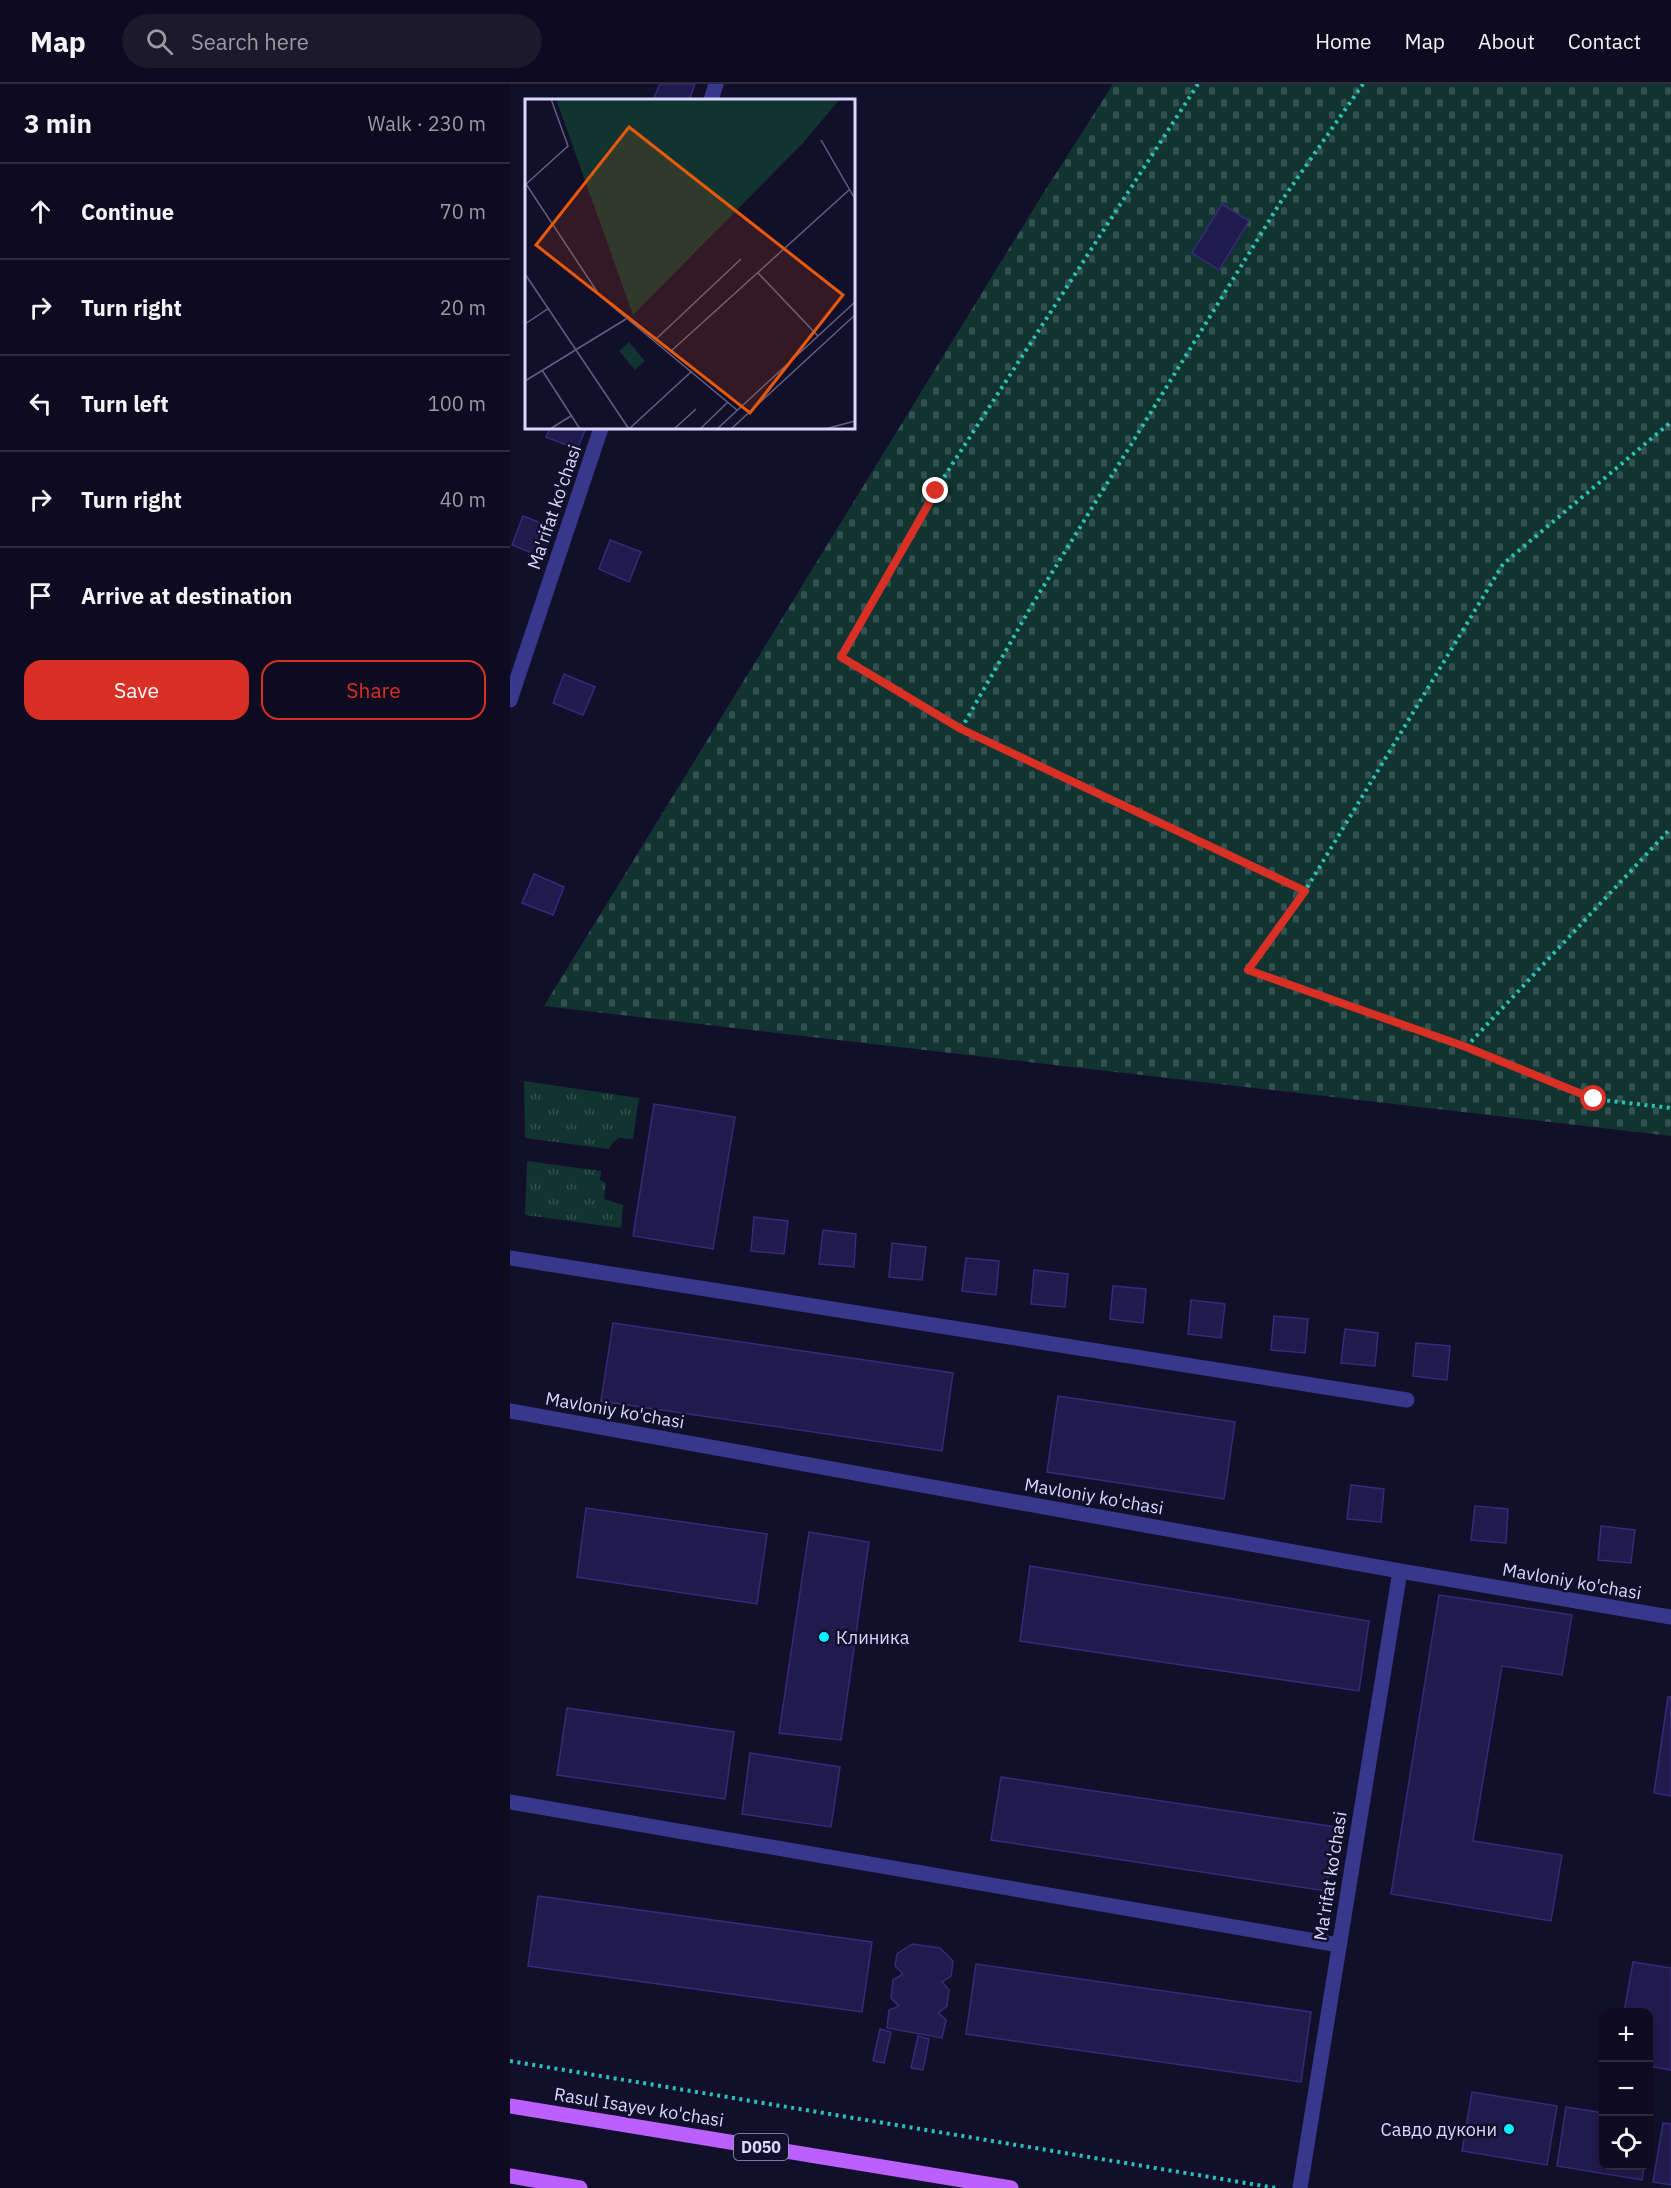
<!DOCTYPE html>
<html lang="en">
<head>
<meta charset="utf-8">
<style>
  body { margin:0; font-family:"IBM Plex Sans",sans-serif; background:#1c192d; color:#f1f3f6 }
  .controls { position:absolute; right:18px; bottom:18px; display:grid; overflow:hidden; border-radius:12px; box-shadow:0 3px 9px #0003 }
  .controls button { width:54px; height:54px; display:grid; place-items:center; padding:0; border:0; border-bottom:2px solid #2e2b3e; background:#0e0b20; color:#f1f3f6; font:30px sans-serif }
  .stop { position:absolute; width:18px; height:18px; margin:-14px; border:4px solid #d93025; border-radius:50%; background:#fff }
  .stop.end { background:#d93025; border-color:#fff; box-shadow:0 2px 6px #0008 }
  .list { margin:0; padding:0; list-style:none }
  h2 { display:flex; justify-content:space-between; align-items:center; height:78px; margin:0; padding:0 24px; font-size:26px }
  h2 small { font-size:20px; font-weight:400; color:#9b9ba5 }
  .list li { display:grid; grid-template-columns:39px 1fr auto; gap:18px; align-items:center; box-sizing:border-box; height:96px; padding:0 24px; border-top:2px solid #2e2b3e }
  .list b { display:block; font-size:22px; white-space:nowrap }
  .list em { font-size:20px; font-style:normal; color:#9b9ba5 }
  .actions { display:flex; gap:12px; padding:18px 24px }
  .actions a { flex:1; padding:14px 0; border:2px solid #d93025; border-radius:18px; text-align:center; font-size:21px; color:#d93025 }
  .actions .main { background:#d93025; color:#fff }
  .icon { flex:none; width:33px; height:33px; fill:none; stroke:currentColor; stroke-width:2; stroke-linecap:round; stroke-linejoin:round }
  .map { position:relative; flex:none; width:1161px; height:2104px; overflow:hidden }
  header { display:flex; align-items:center; gap:36px; box-sizing:border-box; height:84px; padding:0 30px; background:#0e0b20; border-bottom:2px solid #2e2b3e }
  header strong { font-size:28px }
  nav { display:flex; gap:33px; margin-inline-start:auto; font-size:21px }
  .search { width:420px; height:54px; background:#1c192d; display:flex; align-items:center; gap:15px; box-sizing:border-box; padding:0 21px; border-radius:33px; color:#9b9ba5; font-size:22px }
  main { display:flex }
  aside { flex:1; background:#0e0b20 }
  .map>svg:first-child { display:block }
</style>
</head>
<body>
<header>
<strong>Map</strong>
<div class="search"><svg class="icon" aria-label="search" viewBox="0 0 24 24"><circle cx="10" cy="10" r="6"/><path d="M15 15l6 6"/></svg>Search here</div>
<nav><a>Home</a><a>Map</a><a>About</a><a>Contact</a></nav>
</header>
<main>
<aside>
<h2>3 min<small>Walk · 230 m</small></h2>
<ul class="list">
<li><svg class="icon" aria-label="ahead" viewBox="0 0 24 24"><path d="M12 20V5M6 11l6-6 6 6"/></svg><div><b>Continue</b></div><em>70 m</em></li>
<li><svg class="icon" aria-label="right" viewBox="0 0 24 24"><path d="M7 20v-9h11M14 6l5 5-5 5"/></svg><div><b>Turn right</b></div><em>20 m</em></li>
<li><svg class="icon" aria-label="left" viewBox="0 0 24 24"><path d="M17 20v-9H6M10 6l-5 5 5 5"/></svg><div><b>Turn left</b></div><em>100 m</em></li>
<li><svg class="icon" aria-label="right" viewBox="0 0 24 24"><path d="M7 20v-9h11M14 6l5 5-5 5"/></svg><div><b>Turn right</b></div><em>40 m</em></li>
<li><svg class="icon" aria-label="arrive" viewBox="0 0 24 24"><path d="M6 21V4h12l-3 4 3 4H6"/></svg><div><b>Arrive at destination</b></div></li>
</ul>
<div class="actions"><a class="main">Save</a><a>Share</a></div>
</aside>
<div class="map">
<svg width="1161" height="2104" viewBox="0 0 1161 2104">
  <defs>
    <pattern id="grass-tufts" width="24" height="20" patternUnits="userSpaceOnUse" patternTransform="scale(1.5)"><rect width="24" height="20" fill="#113431"/><path d="M3 7l-1-3M5 7V3M7 7l1-3M15 17l-1-3M17 17v-4M19 17l1-3" fill="none" stroke="#335150"/></pattern>
    <pattern id="cemetery-stones" width="16" height="16" patternUnits="userSpaceOnUse" patternTransform="scale(1.5)"><rect width="16" height="16" fill="#113431"/><path d="M2 7V4a2 2 0 0 1 4 0v3zM10 15v-3a2 2 0 0 1 4 0v3z" fill="#335150"/></pattern>
  </defs>
  <rect width="100%" height="100%" fill="#120f2a"/>
  <g fill="url(#grass-tufts)">
    <path d="M14,997L129,1014L123,1055L109,1054L103,1058L99,1065L15,1054Z"/>
    <path d="M17,1077L91,1087L90,1096L96,1099L94,1115L113,1121L111,1144L15,1131Z"/>
  </g>
  <path fill="url(#cemetery-stones)" d="M603,0H1161V1052L34,922L529,116Z"/>
  <g fill="#211a4c" stroke="#362a7a" stroke-width="1.5">
    <path d="M150,0H185L179,16H143Z"/>
    <path d="M712,120L739,137L709,186L682,169Z"/>
    <path d="M40,344H76L67,365L36,353Z"/>
    <path d="M13,432L44,444L32,473L2,461Z"/>
    <path d="M100,456L131,468L119,498L89,485Z"/>
    <path d="M54,590L85,603L73,631L43,619Z"/>
    <path d="M24,790L54,803L43,831L12,819Z"/>
    <path d="M144,1020L225,1033L203,1165L123,1152Z"/>
    <path d="M244,1133L278,1137L274,1170L241,1167Z"/>
    <path d="M313,1146L346,1150L344,1183L309,1180Z"/>
    <path d="M382,1159L416,1163L412,1196L379,1193Z"/>
    <path d="M456,1174L489,1177L486,1211L452,1207Z"/>
    <path d="M524,1186L558,1190L555,1223L521,1220Z"/>
    <path d="M603,1202L636,1205L633,1239L600,1235Z"/>
    <path d="M681,1216L715,1220L711,1254L678,1250Z"/>
    <path d="M764,1232L798,1235L795,1269L761,1266Z"/>
    <path d="M103,1239L443,1289L432,1367L91,1317Z"/>
    <path d="M835,1245L868,1249L865,1282L831,1279Z"/>
    <path d="M906,1259L940,1262L937,1296L903,1292Z"/>
    <path d="M548,1312L725,1338L714,1415L537,1388Z"/>
    <path d="M841,1401L874,1405L871,1438L837,1435Z"/>
    <path d="M965,1422L998,1425L996,1459L961,1456Z"/>
    <path d="M76,1424L257,1450L247,1520L67,1493Z"/>
    <path d="M1091,1442L1125,1446L1121,1479L1088,1476Z"/>
    <path d="M299,1448L359,1458L331,1656L269,1649Z"/>
    <path d="M520,1482L859,1537L849,1607L510,1557Z"/>
    <path d="M929,1511L1062,1531L1052,1591L992,1582L963,1757L1052,1771L1041,1837L881,1810Z"/>
    <path d="M1158,1613H1161V1712L1144,1709Z"/>
    <path d="M57,1624L224,1648L215,1715L47,1691Z"/>
    <path d="M240,1669L330,1683L321,1743L232,1730Z"/>
    <path d="M491,1693L826,1743L816,1807L481,1756Z"/>
    <path d="M28,1812L362,1858L352,1928L18,1882Z"/>
    <path d="M402,1860L430,1864L443,1877L441,1892L432,1898L439,1906L437,1922L428,1929L436,1936L432,1954L377,1944L379,1926L389,1922L381,1914L383,1896L393,1890L385,1882L387,1870Z"/>
    <path d="M1123,1878L1161,1884V1986L1138,1982V1928H1114Z"/>
    <path d="M466,1880L801,1928L791,1998L456,1950Z"/>
    <path d="M370,1945L381,1948L374,1979L363,1977Z"/>
    <path d="M408,1952L419,1955L413,1986L401,1984Z"/>
    <path d="M962,2008L1047,2022L1037,2081L952,2067Z"/>
    <path d="M1056,2023L1094,2029V2082H1134L1132,2096L1047,2082Z"/>
    <path d="M1153,2039L1161,2040V2101L1143,2098Z"/>
  </g>
  <g fill="none" stroke-linecap="round" stroke-linejoin="round">
    <g stroke="#28c3b2" stroke-width="4" stroke-dasharray="3 4.5" stroke-linecap="butt">
      <path d="M688,0L425,407L331,574L451,645L795,807L993,480L1161,338"/>
      <path d="M451,645L522,521L770,119L853,0"/>
      <path d="M795,807L738,886L956,963L1084,1015L1161,1024"/>
      <path d="M956,963L1161,744"/>
      <path d="M0,1977L766,2104"/>
    </g>
    <path stroke="#37388c" stroke-width="15" d="M0,1718L829,1861"/>
    <g stroke="#37388c" stroke-width="15">
      <path d="M201,16L206,0"/>
      <path d="M0,616L91,344"/>
      <path d="M0,1174L897,1316"/>
      <path d="M0,1327L890,1487L1161,1533"/>
      <path d="M790,2104L890,1487"/>
    </g>
    <g stroke="#bb5fff" stroke-width="15">
      <path d="M0,2022L501,2104"/>
      <path d="M0,2092L70,2104"/>
    </g>
  </g>
  <g fill="none" stroke-linecap="round" stroke-linejoin="round">
    <path stroke="#d93025" stroke-width="8" d="M426,407L331,573L451,645L795,807L738,886L956,963L1084,1015"/>
  </g>
  <g fill="#04f2ff" stroke="#120f2a" stroke-width="2">
    <circle cx="314" cy="1553" r="6"/>
    <circle cx="999" cy="2045" r="6"/>
  </g>
  <g text-anchor="middle" dominant-baseline="central" stroke-width="5" stroke-linejoin="round" paint-order="stroke">
    <rect fill="#120f2a" stroke="#9e9cbf" stroke-width="1.5" x="224" y="2050" width="54" height="26" rx="4.5"/>
    <g font-size="16" font-weight="bold" fill="#dad8ff">
      <text x="251" y="2063">D050</text>
    </g>
    <g font-size="18" fill="#dad8ff" stroke="#120f2a">
      <text transform="translate(44 423) rotate(-71)">Ma'rifat ko'chasi</text>
      <text transform="translate(105 1326) rotate(10)">Mavloniy ko'chasi</text>
      <text transform="translate(584 1412) rotate(10)">Mavloniy ko'chasi</text>
      <text transform="translate(1062 1497) rotate(10)">Mavloniy ko'chasi</text>
      <text transform="translate(820 1792) rotate(-81)">Ma'rifat ko'chasi</text>
      <text transform="translate(129 2023) rotate(9)">Rasul Isayev ko'chasi</text>
    </g>
    <g font-size="18" fill="#dad8ff" stroke="#120f2a" text-anchor="start">
      <text x="326" y="1553">Клиника</text>
      <text x="987" y="2045" text-anchor="end">Савдо дукони</text>
    </g>
  </g>
  <g transform="translate(15 15)">
    <rect width="330" height="330" fill="#120f2a"/>
    <path d="M31,0H315L278,44L108,216Z" fill="#113431"/>
    <path d="M104,243L120,262L110,271L94,252Z" fill="#113431"/>
    <path fill="none" stroke="#625f7f" stroke-width="1.5" d="M296,41L330,100M1,85L75,197L212,311M0,86L43,47L26,0M233,174L293,237M0,175L104,330M0,225L24,209M130,241L216,160M145,253L324,91M17,271L55,330M0,282L101,220M25,330L46,317M104,330L167,272M149,330L171,310M175,330L203,303M192,330L330,203M206,330L330,216M300,330L330,322"/>
    <path fill="#e8590c" fill-opacity="0.15" stroke="#e8590c" stroke-width="3" d="M104,28L318,196L225,314L11,146Z"/>
    <rect width="330" height="330" fill="none" stroke="#dad8ff" stroke-width="3"/>
  </g>
</svg>
<div class="controls">
<button>+</button>
<button>−</button>
<button><svg class="icon" aria-label="locate" viewBox="0 0 24 24"><circle cx="12" cy="12" r="6"/><path d="M12 2v4M12 18v4M2 12h4M18 12h4"/></svg></button>
</div>
<div class="stop" style="left:1084px;top:1015px"></div>
<div class="stop end" style="left:426px;top:407px"></div>
</div>
</main>
</body>
</html>
